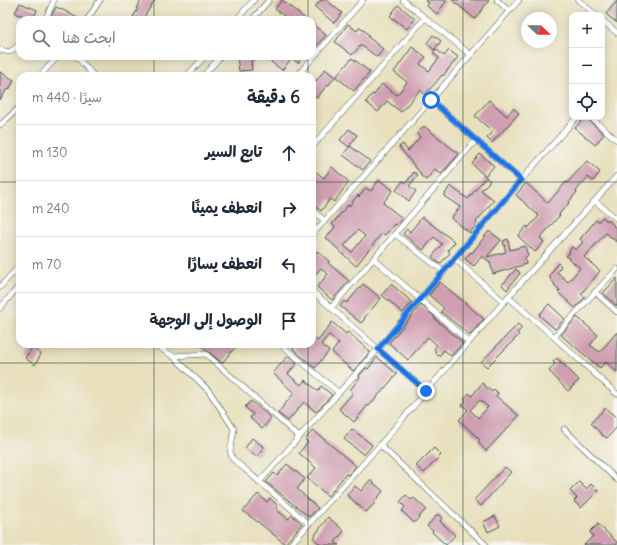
<!DOCTYPE html>
<html lang="ar">
<head>
<meta charset="utf-8">
<style>
  body { margin:0; font-family:Delius,"Playpen Sans Arabic",sans-serif; background:#f6f6f7; color:#1f2937; direction:rtl }
  .controls { position:absolute; right:12px; top:12px; display:grid; overflow:hidden; border-radius:8px; box-shadow:0 2px 10px #0003 }
  .controls button { width:36px; height:36px; display:grid; place-items:center; padding:0; border:0; border-bottom:1px solid #e0e1e3; background:#fff; color:#1f2937; font:20px sans-serif }
  .compass { position:absolute; left:521px; top:12px; width:36px; height:36px; border-radius:50%; background:#fff; box-shadow:0 2px 10px #0003; rotate:112deg }
  .stop { position:absolute; width:12px; height:12px; margin:-9px; border:3px solid #1a73e8; border-radius:50%; background:#fff }
  .stop.end { background:#1a73e8; border-color:#fff; box-shadow:0 1px 4px #0008 }
  .list { margin:0; padding:0; list-style:none }
  h2 { display:flex; justify-content:space-between; align-items:center; height:52px; margin:0; padding:0 16px; font-size:17px }
  h2 small { font-size:13px; font-weight:400; color:#747a83 }
  .list li { display:grid; grid-template-columns:26px 1fr auto; gap:12px; align-items:center; box-sizing:border-box; height:56px; padding:0 16px; border-top:1px solid #e0e1e3 }
  .list b { display:block; font-size:15px; white-space:nowrap }
  .list em { font-size:13px; font-style:normal; color:#747a83 }
  .icon { flex:none; width:22px; height:22px; fill:none; stroke:currentColor; stroke-width:2; stroke-linecap:round; stroke-linejoin:round }
  .map { position:relative; flex:none; width:617px; height:545px; overflow:hidden; direction:ltr }
  .search { position:absolute; background:#fff; box-shadow:0 2px 10px #0003; left:16px; top:16px; width:300px; height:44px; display:flex; align-items:center; gap:10px; box-sizing:border-box; padding:0 14px; border-radius:12px; color:#747a83; font-size:15px }
  .panel { position:absolute; background:#fff; box-shadow:0 2px 10px #0003; left:16px; top:72px; width:300px; height:276px; border-radius:12px; direction:rtl }
  .map>svg:first-child { display:block }
</style>
</head>
<body>
<div class="map">
<svg width="617" height="545" viewBox="0 0 617 545">
  <rect width="100%" height="100%" fill="#f6f6f2"/>
  <filter id="ink" filterUnits="userSpaceOnUse"><feTurbulence type="fractalNoise" baseFrequency=".025" numOctaves="2"/><feDisplacementMap in="SourceGraphic" scale="8" xChannelSelector="R" yChannelSelector="G"/><feConvolveMatrix kernelMatrix="1 2 1 2 8 2 1 2 1" color-interpolation-filters="sRGB"/></filter>
  <filter id="wash" filterUnits="userSpaceOnUse"><feTurbulence type="fractalNoise" baseFrequency=".012" numOctaves="4" result="noise"/><feDisplacementMap in="SourceGraphic" scale="16" xChannelSelector="R" yChannelSelector="G"/><feGaussianBlur stdDeviation="0.9" result="paint"/><feColorMatrix in="noise" values="0 0 0 0 0 0 0 0 0 0 0 0 0 0 0 0 0 1.4 0 .05"/><feComposite in="paint" operator="in"/></filter>
  <g filter="url(#wash)">
    <rect width="100%" height="100%" fill="#e8e0bd"/>
    <g id="blocks">
      <g fill="#cf9eb0" fill-rule="evenodd">
        <path d="M142,0H155L142,20H131L138,9L136,8Z"/>
        <path d="M282,0L303,17L306,20H289L275,9Z"/>
        <path d="M321,0H326L342,13L334,23L315,7Z"/>
        <path d="M425,0H447L437,14L427,6L429,3Z"/>
        <path d="M452,0H489L475,19Z"/>
        <path d="M617,1V23L606,14Z"/>
        <path d="M20,3L37,10L33,20L15,13Z"/>
        <path d="M398,5L415,19L407,29L390,16Z"/>
        <path d="M56,7L65,11L81,20H49Z"/>
        <path d="M312,24L326,35L312,51Z"/>
        <path d="M348,24L357,31L360,27L369,35L368,37L383,49L377,57L361,45L352,55L335,42Z"/>
        <path d="M433,35L441,41L434,50L427,43Z"/>
        <path d="M412,47L426,57L420,64L429,71L439,58L433,53L436,49L444,56L449,50L458,57L443,76L442,75L425,95L420,90L401,112L387,101L378,112L366,102L372,94L374,95L382,84L397,95L407,82L394,72Z"/>
        <path d="M237,56H253L254,60L251,61L252,70L239,71Z"/>
        <path d="M267,56H303L298,63L292,58L282,70L271,62L272,60Z"/>
        <path d="M352,58L370,72L354,91L336,77Z"/>
        <path d="M325,69L335,77L328,86L327,85L317,98L312,94V78L316,81Z"/>
        <path d="M0,72L14,80L9,90L7,89L0,100Z"/>
        <path d="M489,100L507,116L513,108L519,113L492,143L487,138L493,132L475,116Z"/>
        <path d="M585,117L604,134L595,145L575,128Z"/>
        <path d="M424,126L459,154L441,174L435,169L426,180L420,175L421,174L399,147L403,144L408,151L420,137L417,134Z"/>
        <path d="M349,129L357,135L349,147L340,140Z"/>
        <path d="M350,146L370,161L363,170L343,155Z"/>
        <path d="M480,154L494,166L485,176L472,164Z"/>
        <path d="M587,161L600,172L593,181L588,177L576,191L577,192L568,203H569L559,214L560,215L540,238L544,242L535,252L518,236L527,226L528,228L539,216L516,195L526,183L548,203L566,182L567,183Z"/>
        <path d="M332,167L349,182L334,202L330,199L321,211L312,204V169L324,178Z"/>
        <path d="M414,172L418,175L409,186L416,191L409,201L396,190L403,181L406,183Z"/>
        <path d="M486,177L490,181L481,190L494,200L476,222L477,223L470,233L451,218L460,207L444,196L450,186L468,199Z"/>
        <path d="M379,180L393,190L383,203L402,218L396,225L394,224L385,235L382,233L356,266L326,238L335,227L332,224L348,205L349,206L358,195L359,197L366,188L371,191ZM358,230L365,236L352,252L344,246Z"/>
        <path d="M422,217L455,242L448,250L450,253L440,264L432,257L442,244L434,237L423,250L403,234L407,229L410,232Z"/>
        <path d="M602,217L606,220L610,221L617,230V242L606,233L584,257L600,271L581,294L585,297L575,308L558,292L560,290L554,285L555,284L550,279L551,278L549,276L558,263L561,266L557,272L568,282L580,268L566,256L570,252L569,251L572,247L576,250L583,242L580,239L596,220L598,222Z"/>
        <path d="M489,231L501,240L487,257L506,252L503,241L508,239L510,250L525,246L528,256L525,257L526,264L493,274L490,262L482,256L474,266L465,259L471,252L472,253Z"/>
        <path d="M317,251L329,261L328,263L349,281L332,300L317,287L328,274L321,268L312,278V258Z"/>
        <path d="M516,269L520,273L507,290L502,285Z"/>
        <path d="M617,278V306L603,293Z"/>
        <path d="M440,282L484,319L470,335L441,312L444,308L429,295Z"/>
        <path d="M363,284L381,298L364,318L365,319L361,323L340,306L344,301L347,303Z"/>
        <path d="M391,284L412,302L403,313L382,295Z"/>
        <path d="M549,304L565,319L555,329L539,315Z"/>
        <path d="M421,305L435,317L434,318L463,343L451,356L444,350L439,356L434,352L436,351L434,349L437,345L428,337L408,360L389,343Z"/>
        <path d="M577,317L598,335L590,345L600,352L617,332V372L606,362L600,368L561,335Z"/>
        <path d="M332,322L346,334L348,332L370,352L353,371L332,352L339,343L329,335L321,344L329,351L315,368L293,349L297,344H312V336L318,341Z"/>
        <path d="M518,324L522,328L517,333L519,335L487,367L481,362Z"/>
        <path d="M199,344H238L222,363Z"/>
        <path d="M32,348L41,354L35,365L25,358Z"/>
        <path d="M288,356L297,363L288,374L301,385L305,380L318,391L321,386L332,395L316,412L304,402L288,421L278,413L294,393L273,373Z"/>
        <path d="M377,357L397,374L369,406L368,405L354,422L339,409L353,393L350,390L360,377L359,376L366,368L368,369Z"/>
        <path d="M557,358L579,380L568,391L549,371L555,364L553,362Z"/>
        <path d="M482,383L492,392L494,389L498,393L496,396L519,416L486,451L478,442L480,440L459,420L468,410L462,405L466,401L464,399L469,393L472,396ZM480,400L488,407L478,418L470,410Z"/>
        <path d="M251,401L271,418L262,429L250,418L253,414L245,407Z"/>
        <path d="M605,408L617,418V427L607,438L602,435L591,423Z"/>
        <path d="M352,429L372,445L364,455L344,439Z"/>
        <path d="M313,430L356,466L348,475L346,474L328,496L307,478L316,468L299,453L308,442L305,440Z"/>
        <path d="M252,438L264,447L257,457L245,448Z"/>
        <path d="M434,448L441,455L424,473L416,466Z"/>
        <path d="M287,464L305,479L297,489L318,508L309,517L266,482L274,473L277,476Z"/>
        <path d="M505,467L511,472L481,506L474,500Z"/>
        <path d="M370,480L383,491L374,502L375,503L366,512L347,495L355,486L361,491Z"/>
        <path d="M579,482L586,489L591,484L598,491L581,508L574,501L577,498L570,491Z"/>
        <path d="M258,494L267,502L270,498L278,506L276,509L288,519L292,515L302,524L285,544L262,525L243,511Z"/>
        <path d="M406,495L411,500L414,498L426,509L414,523L402,511L405,507L400,502Z"/>
        <path d="M438,514L442,518L440,521L455,535L446,545L432,532L433,531L427,526Z"/>
        <path d="M495,516L500,526L488,532L483,522Z"/>
        <path d="M328,517L344,531L335,542L339,545H321L313,538Z"/>
        <path d="M598,524L617,542V545H584L593,536L590,532Z"/>
      </g>
    </g>
  </g>
  <g filter="url(#ink)">
    <use href="#blocks" fill-opacity="0" stroke="#3d5549" stroke-width="1"/>
    <g fill="none" stroke-linecap="round" stroke-linejoin="round">
      <g stroke="#3d5549" stroke-width="6">
        <g id="minor">
          <path d="M403,0L471,55"/>
          <path d="M497,0L509,11"/>
          <path d="M578,0L596,15"/>
          <path d="M44,20L48,14L54,0"/>
          <path d="M87,20L100,0"/>
          <path d="M236,20L254,0"/>
          <path d="M252,20L269,0"/>
          <path d="M602,20L617,33"/>
          <path d="M0,50L10,52L20,44"/>
          <path d="M76,56L94,76"/>
          <path d="M40,76L58,56"/>
          <path d="M187,76L205,56"/>
          <path d="M203,76L221,56"/>
          <path d="M297,76L363,0"/>
          <path d="M431,100L521,180"/>
          <path d="M590,117L617,140"/>
          <path d="M0,125L20,107"/>
          <path d="M312,147L425,18"/>
          <path d="M595,201L617,219"/>
          <path d="M312,210L325,221"/>
          <path d="M395,234L444,272"/>
          <path d="M312,235L519,0"/>
          <path d="M374,259L469,342"/>
          <path d="M455,259L504,302"/>
          <path d="M0,287L20,265"/>
          <path d="M312,291L426,391"/>
          <path d="M595,292L617,312"/>
          <path d="M508,297L554,337L617,394"/>
          <path d="M0,308L20,285"/>
          <path d="M331,308L476,140"/>
          <path d="M554,337L595,292L617,269"/>
          <path d="M153,344L173,356L209,391L234,429L230,452L233,459L309,524"/>
          <path d="M280,344L338,392"/>
          <path d="M173,356L206,354L299,437"/>
          <path d="M564,429L617,480"/>
          <path d="M380,445L486,545"/>
          <path d="M259,482L378,349L521,180L577,117"/>
          <path d="M290,545L380,445L508,297L617,176"/>
        </g>
      </g>
      <use href="#minor" stroke="#fff" stroke-width="5"/>
    </g>
  </g>
  <g fill="none" stroke-linecap="round" stroke-linejoin="round" filter="url(#ink)">
    <path stroke="#1a73e8" stroke-width="5" d="M426,391L378,349L521,180L431,100"/>
  </g>
  <path fill="none" stroke="#1f3d34" stroke-width="1" stroke-opacity="0.55" d="M154,0V20M308,0V20M463,0V545M154,56V76M308,56V76M0,182H20M312,182H617M154,344V545M308,344V545M0,363H617"/>
</svg>
<div class="controls">
<button>+</button>
<button>−</button>
<button><svg class="icon" aria-label="locate" viewBox="0 0 24 24"><circle cx="12" cy="12" r="6"/><path d="M12 2v4M12 18v4M2 12h4M18 12h4"/></svg></button>
</div>
<svg class="compass" viewBox="-18 -18 36 36"><path d="M0-13l5 13h-10z" fill="#e53935"/><path d="M0 13l5-13h-10z" fill="#747a83"/></svg>
<div class="stop" style="left:431px;top:100px"></div>
<div class="stop end" style="left:426px;top:391px"></div>
<div class="search"><svg class="icon" aria-label="search" viewBox="0 0 24 24"><circle cx="10" cy="10" r="6"/><path d="M15 15l6 6"/></svg>ابحث هنا</div>
<section class="panel">
<h2>6 دقيقة<small>سيرًا · 440 m</small></h2>
<ul class="list">
<li><svg class="icon" aria-label="ahead" viewBox="0 0 24 24"><path d="M12 20V5M6 11l6-6 6 6"/></svg><div><b>تابع السير</b></div><em>130 m</em></li>
<li><svg class="icon" aria-label="right" viewBox="0 0 24 24"><path d="M7 20v-9h11M14 6l5 5-5 5"/></svg><div><b>انعطف يمينًا</b></div><em>240 m</em></li>
<li><svg class="icon" aria-label="left" viewBox="0 0 24 24"><path d="M17 20v-9H6M10 6l-5 5 5 5"/></svg><div><b>انعطف يسارًا</b></div><em>70 m</em></li>
<li><svg class="icon" aria-label="arrive" viewBox="0 0 24 24"><path d="M6 21V4h12l-3 4 3 4H6"/></svg><div><b>الوصول إلى الوجهة</b></div></li>
</ul>
</section>
</div>
</body>
</html>
